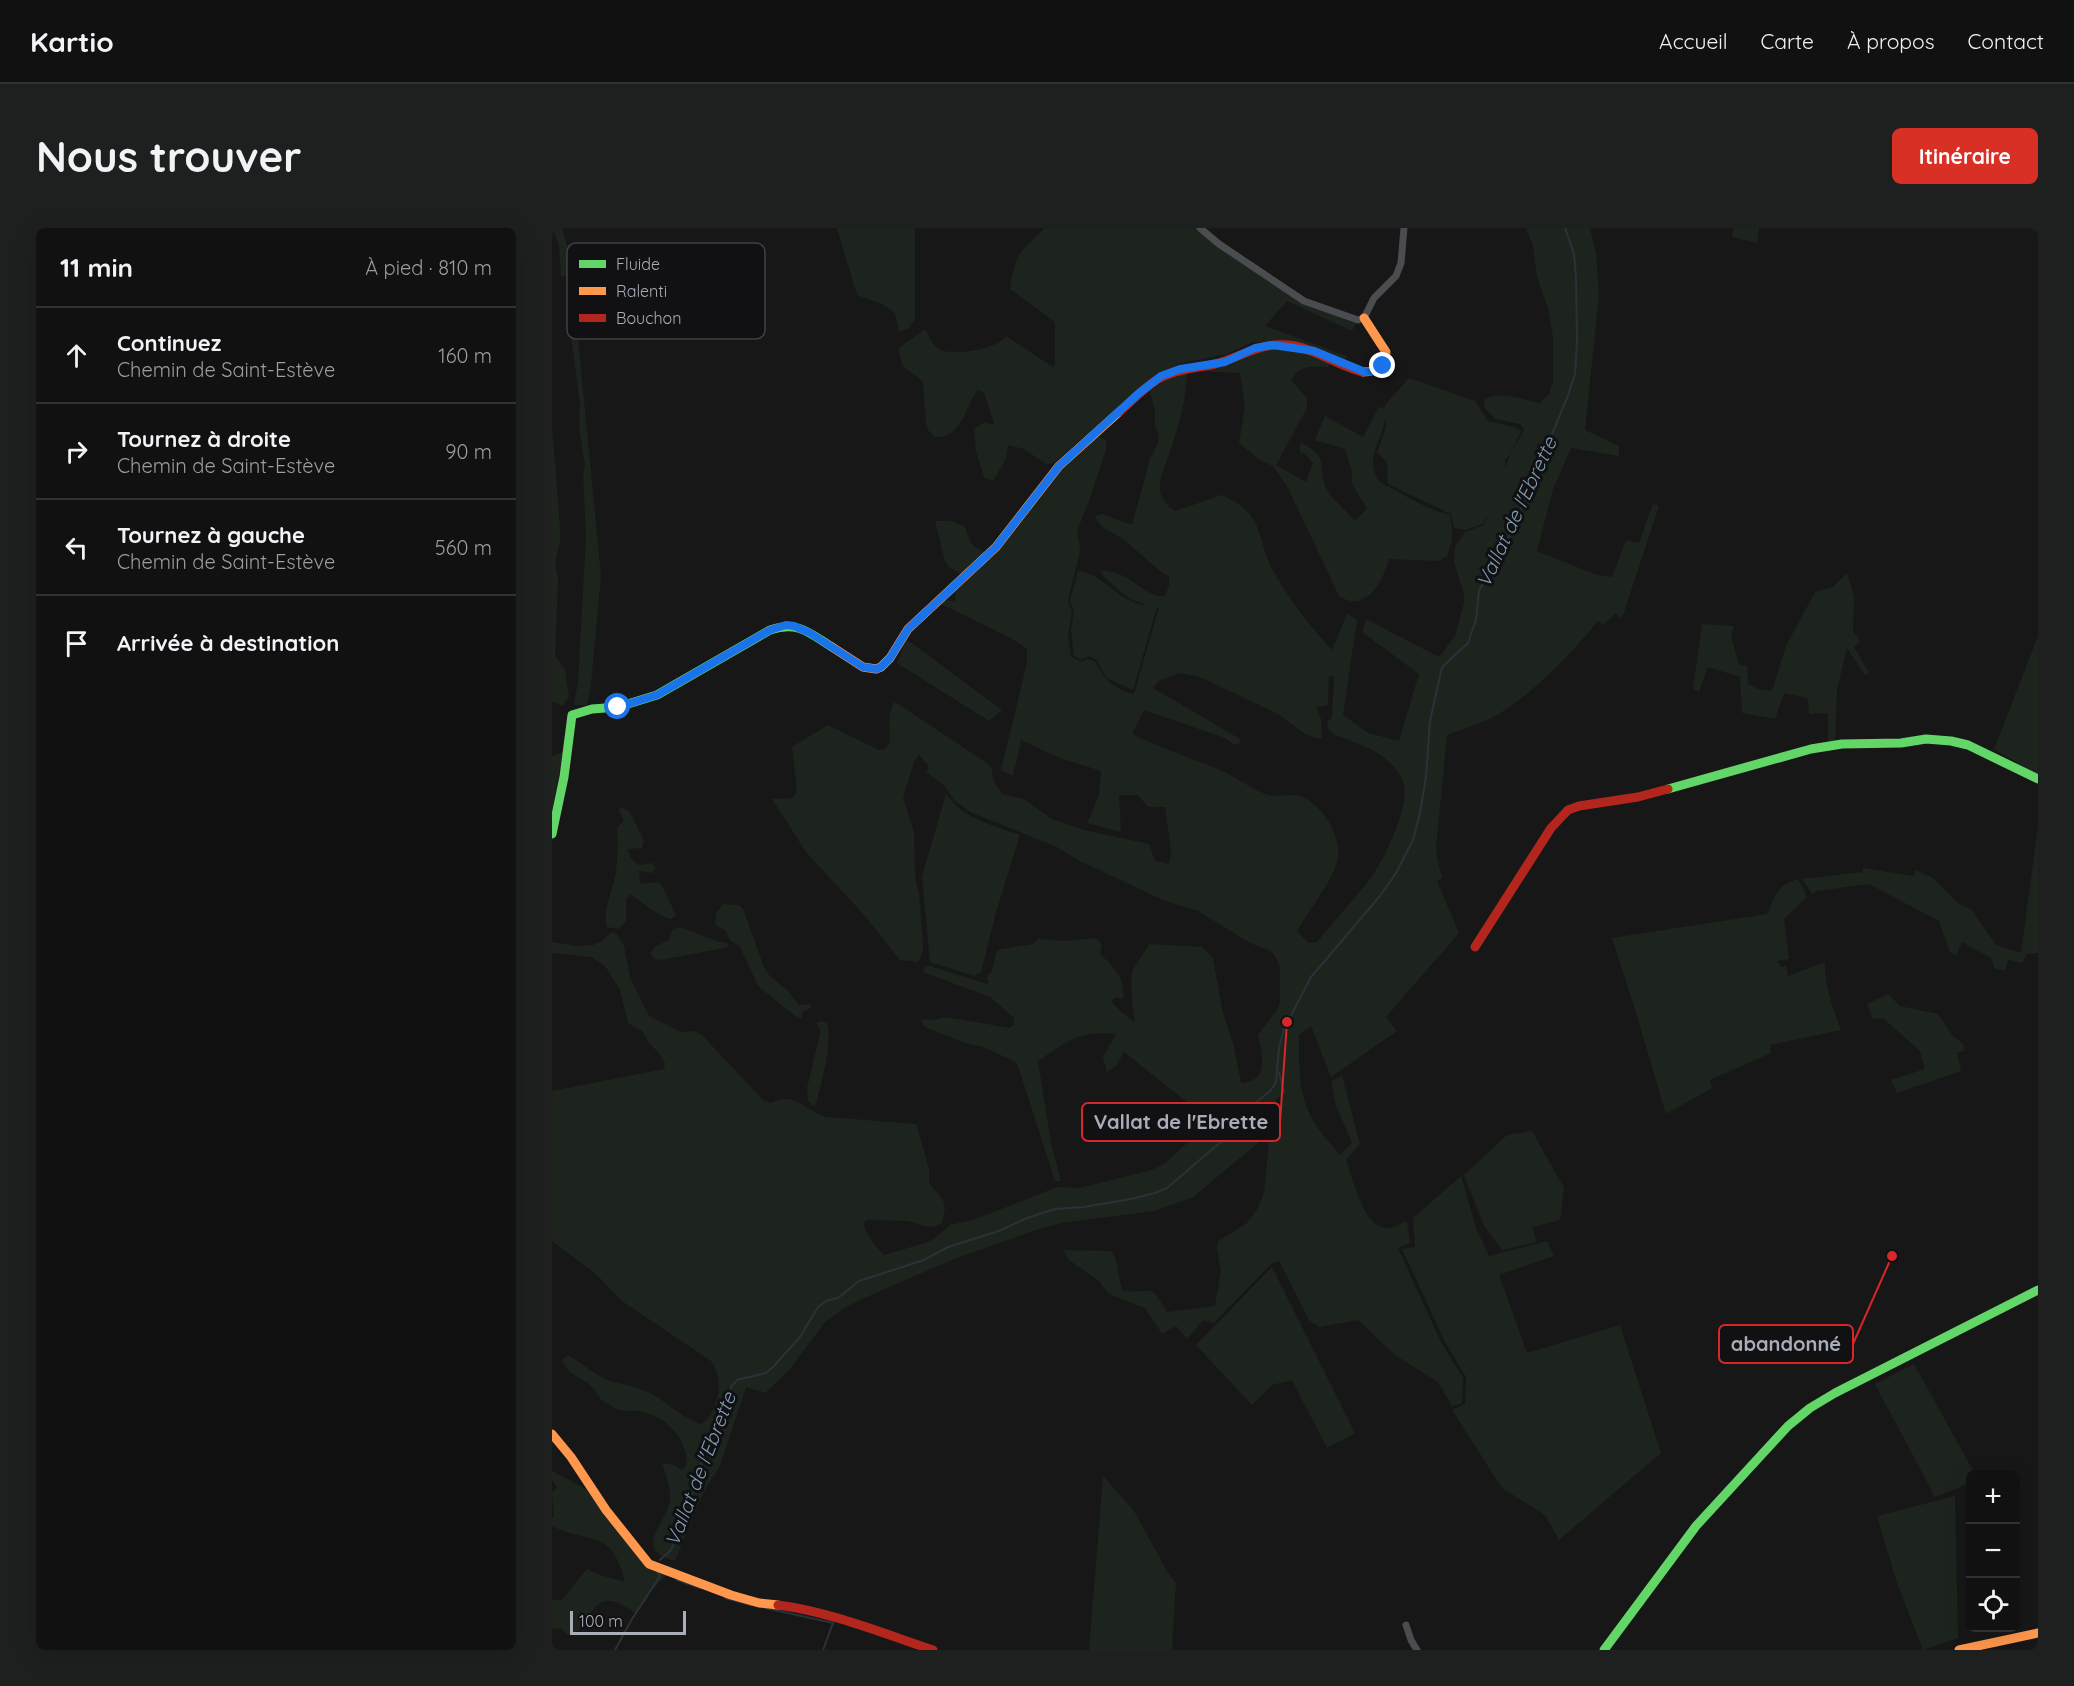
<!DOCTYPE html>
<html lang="fr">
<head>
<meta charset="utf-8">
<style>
  body { margin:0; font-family:Quicksand,sans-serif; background:#1e1f1f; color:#f1f3f6 }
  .controls { position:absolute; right:18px; bottom:18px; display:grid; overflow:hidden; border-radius:9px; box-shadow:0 6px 24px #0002 }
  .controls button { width:54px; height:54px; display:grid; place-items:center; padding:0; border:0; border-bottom:2px solid #303131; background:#111; color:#f1f3f6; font:30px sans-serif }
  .scale { position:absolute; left:18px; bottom:15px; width:116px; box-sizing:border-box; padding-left:6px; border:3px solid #a8adb7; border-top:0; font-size:16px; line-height:21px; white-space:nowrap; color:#a8adb7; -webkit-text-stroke:4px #111113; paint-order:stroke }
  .stop { position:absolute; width:18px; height:18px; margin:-14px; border:4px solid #1a73e8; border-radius:50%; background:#fff }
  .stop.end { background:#1a73e8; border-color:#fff; box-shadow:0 2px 6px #0008 }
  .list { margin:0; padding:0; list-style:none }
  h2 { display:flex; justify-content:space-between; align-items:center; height:78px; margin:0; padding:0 24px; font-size:26px }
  h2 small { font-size:20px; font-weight:400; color:#9c9d9f }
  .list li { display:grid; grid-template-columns:39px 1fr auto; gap:18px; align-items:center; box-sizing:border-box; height:96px; padding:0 24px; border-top:2px solid #303131 }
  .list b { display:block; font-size:22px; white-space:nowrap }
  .list p { margin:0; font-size:20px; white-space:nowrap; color:#9c9d9f }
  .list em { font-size:20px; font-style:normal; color:#9c9d9f }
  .icon { flex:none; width:33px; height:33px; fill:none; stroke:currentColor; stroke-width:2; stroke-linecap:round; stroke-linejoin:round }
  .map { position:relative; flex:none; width:1486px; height:1422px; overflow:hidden; border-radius:9px }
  header { display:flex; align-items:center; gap:36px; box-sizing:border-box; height:84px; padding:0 30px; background:#111; border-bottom:2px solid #303131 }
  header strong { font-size:28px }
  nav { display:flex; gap:33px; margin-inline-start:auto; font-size:21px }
  .intro { display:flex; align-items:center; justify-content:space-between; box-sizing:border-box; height:144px; padding:0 36px }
  h1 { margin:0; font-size:42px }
  .button { padding:15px 27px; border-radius:9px; background:#d93025; color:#fff; font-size:21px; font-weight:700 }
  main { display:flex; gap:36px; padding:0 36px }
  aside { flex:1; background:#111; border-radius:9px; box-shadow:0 6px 24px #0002 }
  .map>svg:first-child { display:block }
</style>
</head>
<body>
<header>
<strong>Kartio</strong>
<nav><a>Accueil</a><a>Carte</a><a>À propos</a><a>Contact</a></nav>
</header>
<div class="intro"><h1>Nous trouver</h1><a class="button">Itinéraire</a></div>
<main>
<aside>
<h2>11 min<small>À pied · 810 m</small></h2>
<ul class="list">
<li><svg class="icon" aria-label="ahead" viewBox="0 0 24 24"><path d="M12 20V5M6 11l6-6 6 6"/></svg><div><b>Continuez</b><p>Chemin de Saint-Estève</p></div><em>160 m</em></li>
<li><svg class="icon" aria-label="right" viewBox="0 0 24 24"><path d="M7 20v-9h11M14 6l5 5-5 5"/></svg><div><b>Tournez à droite</b><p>Chemin de Saint-Estève</p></div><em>90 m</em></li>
<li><svg class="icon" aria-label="left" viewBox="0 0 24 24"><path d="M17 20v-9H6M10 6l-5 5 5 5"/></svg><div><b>Tournez à gauche</b><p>Chemin de Saint-Estève</p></div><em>560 m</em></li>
<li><svg class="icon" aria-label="arrive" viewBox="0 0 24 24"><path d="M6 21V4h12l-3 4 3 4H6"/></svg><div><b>Arrivée à destination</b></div></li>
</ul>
</aside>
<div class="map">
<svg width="1486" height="1422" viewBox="0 0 1486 1422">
  <rect width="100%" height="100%" fill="#171717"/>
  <g fill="#1d241e" fill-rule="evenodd">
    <path d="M1,0H10L15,17L18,47L9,49L7,19Z"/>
    <path d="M285,0H363V92L356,101L347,104L343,85L332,77L305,67Z"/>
    <path d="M493,0H646L750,74L804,95L800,103L735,73L713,98L795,128L792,133L729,114H701L675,126L630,135L604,146L502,235L494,236L472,221L456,217L454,231L441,253L432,249L424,223L422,201L433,194L440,197L442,195L432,165L426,162C413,177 411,211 383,209L376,202L374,194L371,154C357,139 349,146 347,120L373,101C378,108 379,116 387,121C400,129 446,121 454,108L501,139L503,137V94L458,61C463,25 467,25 493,0Z"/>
    <path d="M974,0H1038L1044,26L1047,67L1033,202L1067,218V228L1019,220L1001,261L985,323L1045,347L1060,349L1074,312L1087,315L1101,276L1107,278L1071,387L1067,390L1064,385L1051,397L1046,393C1021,424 978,469 943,488C928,496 911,501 895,507L884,619L885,630L890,650L885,653L907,705L834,789L845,803L779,849L759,798L747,807C747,830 746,854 754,877C760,896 775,912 788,927L800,915L784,878L779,853L790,848L808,916L794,932C801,950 811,998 833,1000C841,1001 847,995 855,994L858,1015L846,1020L889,1114L911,1150L910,1175L900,1178L886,1154L843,1127L806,1092L767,1099L757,1092L727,1033L720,1035L662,1095L651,1092L635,1111L624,1098L610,1106L593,1080L557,1066L546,1052L517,1032L511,1022L560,1023L564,1032L570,1063C600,1066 597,1052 615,1084L663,1078L669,1043L665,1021L666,1013L694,996L705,982L712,965L718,905L730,875L727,868L713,888L707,914L641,969L602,983L509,995L487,1001L402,1031L317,1068L294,1079L273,1094L238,1141L213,1165L194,1159L168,1238L152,1263L123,1333C80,1322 112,1299 118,1273C120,1261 113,1246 110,1235L122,1237L130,1242L135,1237C135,1211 116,1190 91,1184C84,1182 79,1183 72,1183C66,1182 57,1177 51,1173C46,1170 45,1163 40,1159C29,1148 16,1148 10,1132L16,1127C31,1136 45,1149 61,1154C74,1157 86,1159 98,1165C116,1174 130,1191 150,1196C167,1181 173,1151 159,1133L70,1073L45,1047L0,1013V863L112,841L113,835L107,825L97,815L90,803L76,795L68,762L53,738L39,729L0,725V714L24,718L41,717L48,714L60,704L65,706L72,718L78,749L97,788L129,804L142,803L149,806L212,873L219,875C241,862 255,884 275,889L363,896L365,898L377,941V955L391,972L393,980L390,995L384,998L375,999L356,993L315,992L311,995C315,1008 322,1017 332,1027L373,1015L382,1011L398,997L424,991L505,959L527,960L600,942L612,936L652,900L666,893L669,886L636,875L572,824L564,838L555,844L551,829L564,806C527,802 515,814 486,833L499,915L509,953H503L465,835L432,819L413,815L375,800L371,797L370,791L382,792L394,789L458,800L462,796V790L438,769L371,744L373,738H378L435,756L437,754L434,750L440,743L445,722L481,716L486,711L513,713L541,710L546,712L550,717L548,726C562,739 573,749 571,770H562L560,774C563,779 578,791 583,794C581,784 577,750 581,741C586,733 592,725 597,716L650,719L661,730L670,781L682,819L689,855C718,853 710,827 706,807L725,782L728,774V739L723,728L718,723L698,715L646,683L613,673L526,632L505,619L418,584L402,572L393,558L374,544L377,538L367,527L362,534L351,570L362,604L363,648L367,666L371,714V723L366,734L348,732L314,689L254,624L220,571C231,569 242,575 245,562L240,519L276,497L327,522H331L337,517C340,501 333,487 343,474L439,538L441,551L450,566L472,571L500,591L532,602L597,616L603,633L617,636L619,624L613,579H596L586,567H567L569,604L535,595L547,567L549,543L508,530L469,512L461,548L449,542L475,435V421L459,410L389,376L390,372L403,373L404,361L414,349L397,339L393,333L383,293H400L413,299C419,317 420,319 438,326L468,296L513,238L545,208L554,212V222L538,270L525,303L528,319L527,328L516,372L520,384L516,408L519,428L529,434L536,431L543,433C551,451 562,461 582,466L607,379H605L581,462L554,450L545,432L537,428L529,432L522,428L519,402L522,384L518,373L526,343C554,346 567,377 596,377C579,373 570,366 558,354C553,349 550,349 549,342C558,343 566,345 573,349C587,356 596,369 613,368L617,358V349C602,339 590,327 576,315C566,304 548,304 543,288L550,286L580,297L598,231L606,215L607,206L603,199V183L598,163L615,151L633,145L635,147C634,174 626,199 618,224C614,235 607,249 608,261C608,270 615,278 623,283L670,267C716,288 702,309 722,344C738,373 758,398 780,422L795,386L805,392L791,487L816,505L847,513L867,446L810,404L814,391L887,429L903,408L912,375V367L902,333L903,319L913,304L932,297L938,284L931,296L914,302L902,300L899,286L836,256L835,235L825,224L834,199L833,190C830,215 811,231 828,254C851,266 873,281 898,287C901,302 901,314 895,328L887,333L837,331C831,353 814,386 787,368L735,258L721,238L709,233L687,215L693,179L688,145L645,143L711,118L746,120L779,133L776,139C762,139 745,136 740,153L755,170V180L724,237L754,254L761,235L753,226L748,224V214C779,230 764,235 774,260C779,270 795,284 803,293L815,281L800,256V243L793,221L763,212L773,188L811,209L827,179L833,180V177L857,150L923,173L936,193L962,199L969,203C964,212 960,227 953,232V241C955,230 966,213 972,202L968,196L943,191L932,179L933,171C952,163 969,171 987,175L997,166L1001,153V109L996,80L985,49L981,17ZM628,445L648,449L726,486L753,506L766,511L770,509L769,491L764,479L776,477L777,448L782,449L780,489L775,495L776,501L781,506C803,514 834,524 847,546C850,550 853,557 853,563C853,587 831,636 815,655C799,675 781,694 765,714L756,715L745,703C757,683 774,661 783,640C794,615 775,583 753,570C742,563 726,571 713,566C695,558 679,546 661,539C634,528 606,519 580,506L592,482L673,510L681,516H687L688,511L601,460L608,452Z"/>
    <path d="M1181,0H1207L1205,15L1180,9Z"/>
    <path d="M16,84H23L24,90L49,348L39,456L35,477H22L26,454L34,309L31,244L33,237L27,198L28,175Z"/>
    <path d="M0,199L8,299V313L3,334L6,350L3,428L13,442L17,468L11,478L0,473Z"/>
    <path d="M1295,345L1302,369L1301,403L1308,413L1302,419L1317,445L1313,447L1295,420L1285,461L1283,513H1276V485L1257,486L1256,470L1232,465L1223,491L1190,485L1188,449L1156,439L1147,464L1141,461L1150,396L1182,398L1179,408L1187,437L1195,438L1196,456L1206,461L1220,463L1234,418L1263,364L1281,359Z"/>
    <path d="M1486,408V547L1442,521Z"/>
    <path d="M354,411L450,482L437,493L345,435Z"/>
    <path d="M11,524L0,583V528Z"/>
    <path d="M394,566C411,591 441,597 468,607L444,684L429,744L422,748L378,734L370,649Z"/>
    <path d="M71,580L78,584L92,613L90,620L76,621L78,629L86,637L100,635L104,641L100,645L87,643L88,656L106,654L110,658L124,687L119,691C103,686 92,676 79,666L74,671V693L67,701L55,699C50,681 62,661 64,643C66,628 66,614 65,600L72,592L66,581Z"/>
    <path d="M1486,599V725L1475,726L1470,735L1456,732L1453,742L1443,741L1439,730L1410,714L1404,728L1398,724L1387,693L1317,656L1265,663L1260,666L1250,651L1311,644V640L1362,648L1364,642L1381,650L1407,676L1419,681L1444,717L1469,725Z"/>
    <path d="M1246,651L1255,669L1232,691L1237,731L1225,733L1229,739L1234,738L1236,748L1273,734C1272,757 1281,781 1289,802L1218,817L1219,825L1158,852L1160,860L1114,886L1081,775L1060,710L1215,686C1224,667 1224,658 1246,651Z"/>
    <path d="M171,676L187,677L191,681L212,739L217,747L236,763L247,777L259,776V780L250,784V790L243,788L206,758L188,719L178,712L174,703L163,697L164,685Z"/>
    <path d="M129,699L164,713L175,715L177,719L110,732L102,731L98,725L104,718L117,712L121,701Z"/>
    <path d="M1336,766L1348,778L1386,786L1400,807L1411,816L1413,823L1405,824L1409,843L1345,865L1339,852L1373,841L1368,823L1331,790L1321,791L1315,776Z"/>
    <path d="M269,793L275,795C281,813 269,857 264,876L261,878L256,873L255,860L268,806V801L264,795Z"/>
    <path d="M980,903L1012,960L1008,992L980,999L985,1014L950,1022L932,998L912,947L955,907Z"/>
    <path d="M909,948L924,1000L937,1028L995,1013L1002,1028L947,1047L975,1125L1068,1097L1109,1225L1007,1312L993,1287L950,1260L900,1182L913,1176L914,1149L893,1114L850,1021L863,1019L861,990Z"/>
    <path d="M720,1039L803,1205L775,1220L740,1152L720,1157L700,1177L644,1117Z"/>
    <path d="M1362,1136L1423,1246H1418V1255L1383,1269L1323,1156Z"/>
    <path d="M0,1243L34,1261L87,1329L114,1347L95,1368L83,1385C49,1361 46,1375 26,1403L15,1406L9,1400L0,1401V1371L9,1373L35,1341L48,1347L73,1354C60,1300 40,1317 0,1298V1289H2L0,1265L5,1259L0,1252Z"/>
    <path d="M551,1248L582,1283L616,1345L624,1355L620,1422H537Z"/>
    <path d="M1403,1268L1406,1410L1371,1422L1345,1355L1325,1288Z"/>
  </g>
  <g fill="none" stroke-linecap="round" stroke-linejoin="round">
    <g stroke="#2a3238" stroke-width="2">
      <path d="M727,844L732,864"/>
      <path d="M108,1332L119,1322L136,1279L149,1236L171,1191L179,1159L185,1152L214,1145L221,1139L248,1109L266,1079L274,1073L286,1070L307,1053L372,1032L396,1019L447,1003L475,990L503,981L532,979L579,971L603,965L615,960L678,906L701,877L718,863L724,854L727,820L732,801L759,749L828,668L844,645L861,612L868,585L874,549L878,493L890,439L916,415L924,392L927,363L958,307L1015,170L1023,146L1025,113L1024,49L1022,26L1013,0"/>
      <path d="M125,1352L148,1360"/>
      <path d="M173,1370L199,1377"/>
      <path d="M213,1380L281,1395L271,1422"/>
      <path d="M63,1422L80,1391L108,1348L105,1343"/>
    </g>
    <g stroke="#4b4c50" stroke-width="7">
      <path d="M648,0L667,16L752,73L806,92L812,90L822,70L844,48L849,35L852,0"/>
      <path d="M854,1397L859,1412L865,1422"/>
    </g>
    <g stroke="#63d668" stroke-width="9">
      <path d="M1116,561L1259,521L1290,516L1349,515L1374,511L1399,513L1416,517L1486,551"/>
      <path d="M0,606L12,549L20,487L40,481L66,479L105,467L218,402C246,393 256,404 280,419"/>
      <path d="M1052,1422L1144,1298L1236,1198L1258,1180L1283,1165L1486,1062"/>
    </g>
    <g stroke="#ff974d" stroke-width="9">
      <path d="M811,144C826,144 833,139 834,124L812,90"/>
      <path d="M280,419L311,439L324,441L329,439L338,430L356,401L444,319L507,238L567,184"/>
      <path d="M0,1206L19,1229L54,1282L97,1336L179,1367L207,1375L226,1377"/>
      <path d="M1407,1422L1486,1405"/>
    </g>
    <g stroke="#b3261e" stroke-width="9">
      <path d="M567,184C581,172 594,157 610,149C626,141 646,140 663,136C693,128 709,112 743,118C767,123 787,138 811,144"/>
      <path d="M923,719L999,600L1016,582L1027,578L1086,569L1116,561"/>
      <path d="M226,1377C279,1384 330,1405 381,1422"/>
    </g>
  </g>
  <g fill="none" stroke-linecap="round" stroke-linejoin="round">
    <path stroke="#1a73e8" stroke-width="8" d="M66,479L105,467L218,402L234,397L242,398L258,405L311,439L324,441L329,439L338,430L356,401L444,319L507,238L586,166L609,148L628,141L673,134L703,120L721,117L762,123L813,144L825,143L831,138"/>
  </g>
  <g text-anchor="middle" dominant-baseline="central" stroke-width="6" stroke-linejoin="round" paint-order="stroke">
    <g font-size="20" font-style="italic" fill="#819cb1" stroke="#111113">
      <text transform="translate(964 284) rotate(-65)">Vallat de l'Ebrette</text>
      <text transform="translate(148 1241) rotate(-69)">Vallat de l'Ebrette</text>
    </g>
  </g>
  <rect x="15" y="15" width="198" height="96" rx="9" fill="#111113" stroke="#3e4044" stroke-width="1.5"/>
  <rect x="27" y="32" width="27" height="8" fill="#63d668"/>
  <rect x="27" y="59" width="27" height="8" fill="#ff974d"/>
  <rect x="27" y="86" width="27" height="8" fill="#b3261e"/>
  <g font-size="16" fill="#a8adb7">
    <text x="64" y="42">Fluide</text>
    <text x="64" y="69">Ralenti</text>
    <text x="64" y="96">Bouchon</text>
  </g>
  <path fill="none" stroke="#d62828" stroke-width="2" d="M735 794L728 894M1340 1028L1301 1116"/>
  <g fill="#d62828" stroke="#111113" stroke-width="2">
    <circle cx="735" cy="794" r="6"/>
    <circle cx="1340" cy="1028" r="6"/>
  </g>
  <g fill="#111113" stroke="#d62828" stroke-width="2">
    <rect x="530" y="875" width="198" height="38" rx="6"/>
    <rect x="1167" y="1097" width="134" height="38" rx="6"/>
  </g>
  <g font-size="20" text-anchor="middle" font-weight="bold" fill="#a8adb7">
    <text x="629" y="901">Vallat de l'Ebrette</text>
    <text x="1234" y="1123">abandonné</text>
  </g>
</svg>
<div class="controls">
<button>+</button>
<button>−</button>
<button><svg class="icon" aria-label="locate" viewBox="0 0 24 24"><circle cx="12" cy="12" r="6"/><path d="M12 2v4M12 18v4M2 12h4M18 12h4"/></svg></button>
</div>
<div class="scale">100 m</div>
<div class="stop" style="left:66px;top:479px"></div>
<div class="stop end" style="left:831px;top:138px"></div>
</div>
</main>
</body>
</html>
